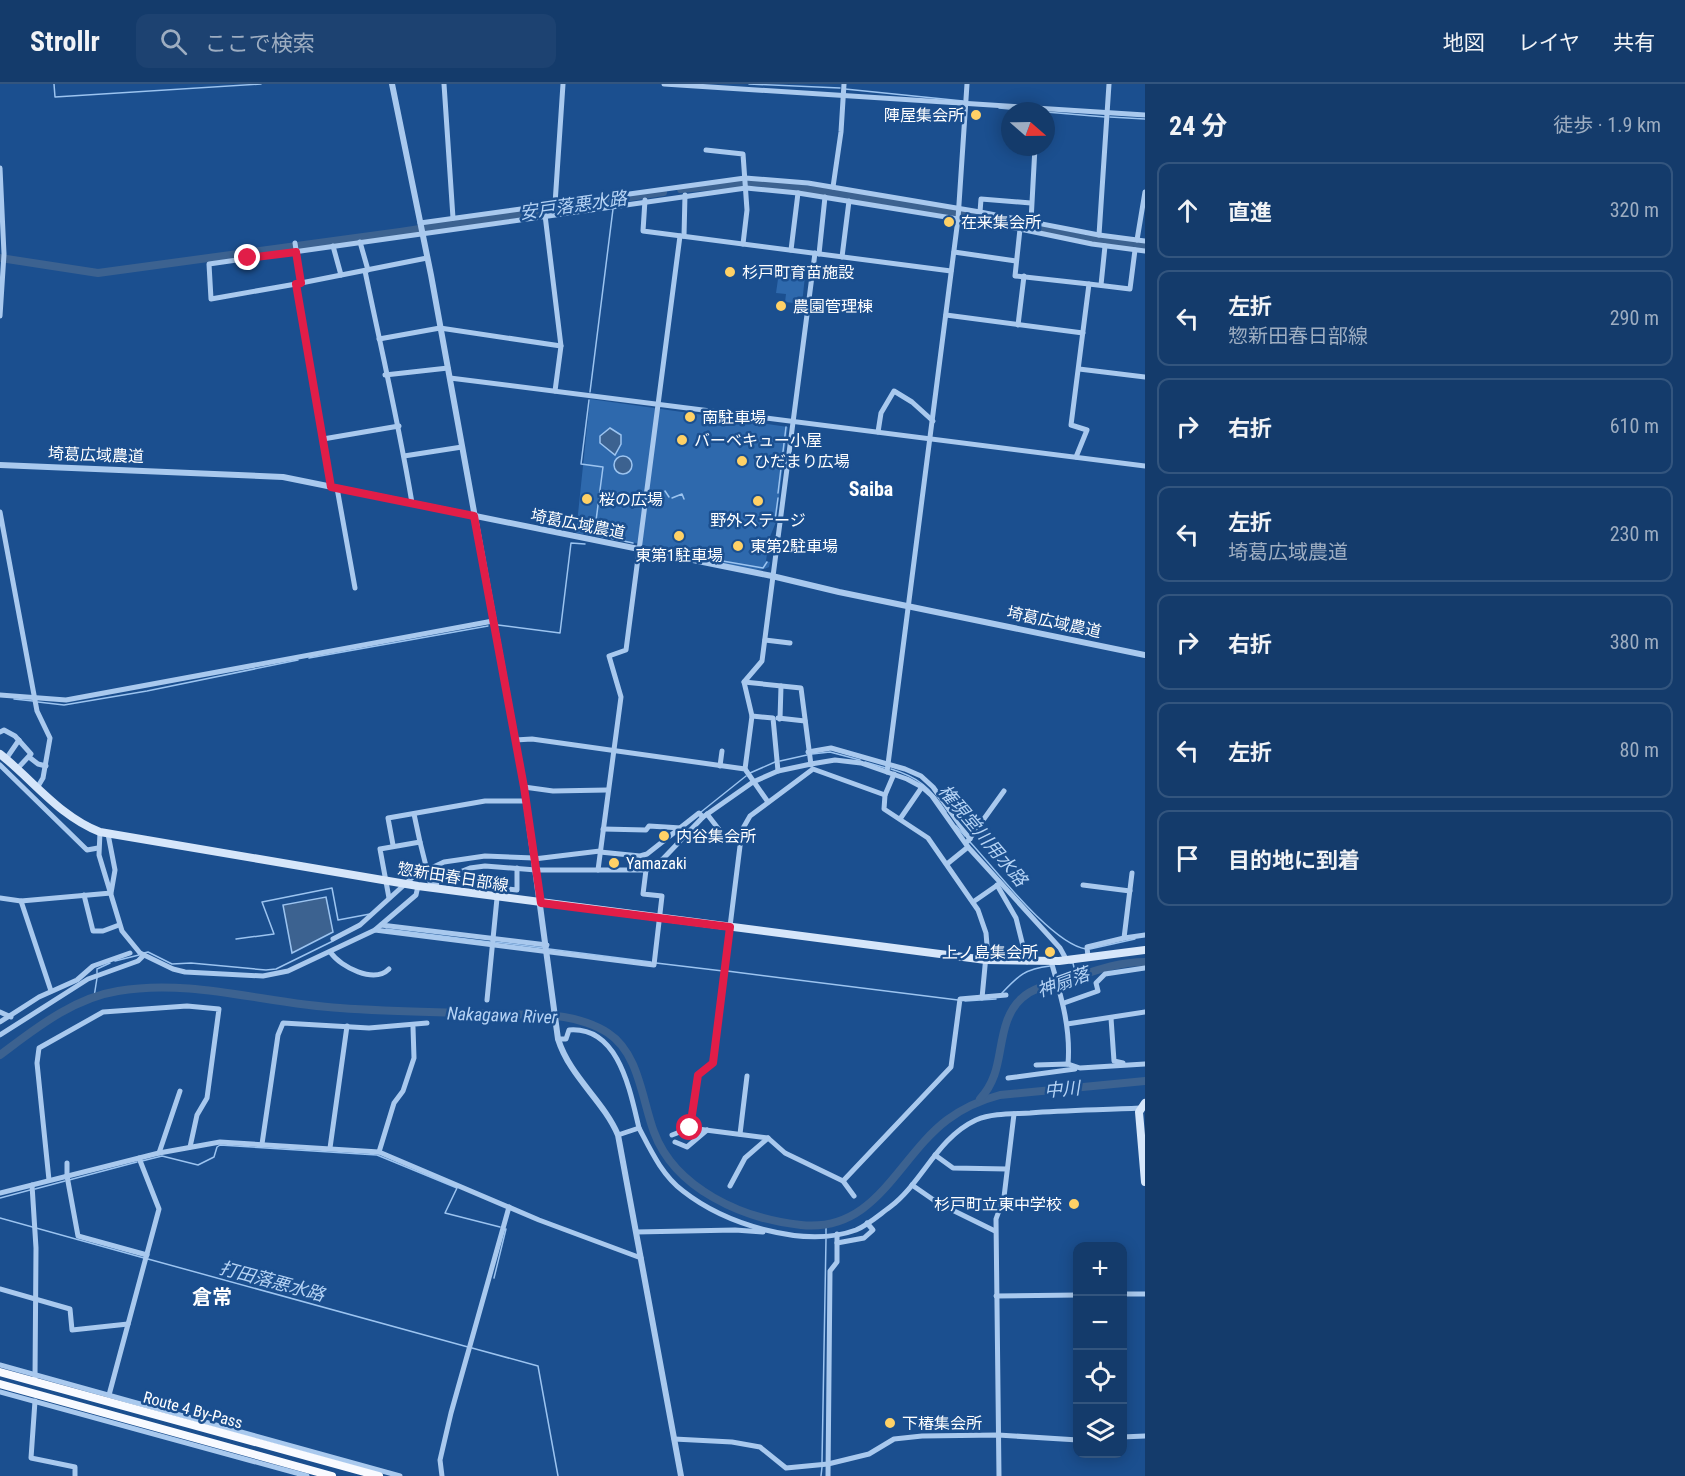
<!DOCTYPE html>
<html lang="ja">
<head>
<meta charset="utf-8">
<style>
  body { margin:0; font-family:"Roboto Condensed","Noto Sans JP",sans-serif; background:#1d4271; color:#f1f3f6 }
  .controls { position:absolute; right:18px; bottom:18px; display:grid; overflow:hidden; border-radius:12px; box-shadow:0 3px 15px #0003 }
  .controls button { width:54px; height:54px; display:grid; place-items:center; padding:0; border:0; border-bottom:2px solid #33557e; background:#143b6b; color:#f1f3f6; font:30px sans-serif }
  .compass { position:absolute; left:1001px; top:18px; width:54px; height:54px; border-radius:50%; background:#143b6b; box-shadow:0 3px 15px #0003; rotate:110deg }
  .stop { position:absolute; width:18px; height:18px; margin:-14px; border:4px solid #e11d48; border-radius:50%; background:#fff }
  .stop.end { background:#e11d48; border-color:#fff; box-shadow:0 2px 6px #0008 }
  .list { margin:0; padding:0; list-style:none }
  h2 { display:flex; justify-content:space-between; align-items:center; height:78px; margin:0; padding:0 24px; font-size:26px }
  h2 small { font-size:20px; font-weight:400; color:#9dadc1 }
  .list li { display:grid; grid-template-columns:39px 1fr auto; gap:18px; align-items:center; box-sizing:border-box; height:96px; margin:0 12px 12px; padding:0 12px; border:2px solid #33557e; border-radius:12px }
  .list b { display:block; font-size:22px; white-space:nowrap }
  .list p { margin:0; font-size:20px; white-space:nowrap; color:#9dadc1 }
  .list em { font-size:20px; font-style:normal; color:#9dadc1 }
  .icon { flex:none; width:33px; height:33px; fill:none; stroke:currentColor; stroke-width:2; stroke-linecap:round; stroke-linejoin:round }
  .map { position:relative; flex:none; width:1145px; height:1392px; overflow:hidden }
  header { display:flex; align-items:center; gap:36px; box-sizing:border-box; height:84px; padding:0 30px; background:#143b6b; border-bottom:2px solid #33557e }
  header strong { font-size:28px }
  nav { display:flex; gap:33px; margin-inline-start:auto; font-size:21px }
  .search { width:420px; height:54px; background:#1d4271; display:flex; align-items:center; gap:15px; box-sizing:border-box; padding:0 21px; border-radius:12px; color:#9dadc1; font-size:22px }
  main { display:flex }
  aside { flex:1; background:#143b6b }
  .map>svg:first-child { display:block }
</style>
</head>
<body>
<header>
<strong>Strollr</strong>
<div class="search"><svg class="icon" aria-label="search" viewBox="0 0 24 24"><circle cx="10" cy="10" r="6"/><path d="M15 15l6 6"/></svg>ここで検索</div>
<nav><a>地図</a><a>レイヤ</a><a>共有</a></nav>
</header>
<main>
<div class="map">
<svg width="1145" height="1392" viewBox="0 0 1145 1392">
  <rect width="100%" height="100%" fill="#1b4f8f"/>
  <g fill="#2e69ad">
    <path d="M779,188L805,192L802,220L785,218L786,210L776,209Z"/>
    <path d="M590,315L788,343L776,438L769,455L766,477L770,478L769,483C754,491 726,480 710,477L707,470C684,465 658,467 636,459L576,449Z"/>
  </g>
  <g fill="#3c6290" stroke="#9cc4f0" stroke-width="1.5">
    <path d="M610,344L621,351V360L615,371L600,359V352Z"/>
    <circle cx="623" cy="381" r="9"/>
    <path d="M326,813L333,848L292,869L283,821Z"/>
  </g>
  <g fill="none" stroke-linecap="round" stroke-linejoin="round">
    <g stroke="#9cc4f0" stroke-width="1.5">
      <path d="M54,0L55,13L261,0"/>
      <path d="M749,0L840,4"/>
      <path d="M845,5L963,17"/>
      <path d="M999,24L1034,27"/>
      <path d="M1046,28L1105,33"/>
      <path d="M1110,33L1145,35"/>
      <path d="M590,308L613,125"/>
      <path d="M589,316L581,380L603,383L594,452"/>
      <path d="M665,407L669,413"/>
      <path d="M778,409L786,343"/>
      <path d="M672,414L682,410L684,415"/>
      <path d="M775,436L778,414"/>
      <path d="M595,451L633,459"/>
      <path d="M711,475L763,484L767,478"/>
      <path d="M498,541L560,549L571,459L585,460"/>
      <path d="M309,574L488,542"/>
      <path d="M14,615L33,617"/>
      <path d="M38,618L64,621L147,607L298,576"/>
      <path d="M812,670L830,668L860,676"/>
      <path d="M780,677L807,671"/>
      <path d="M865,678L886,684"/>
      <path d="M891,685C918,693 931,704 946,728"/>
      <path d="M750,689L775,678"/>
      <path d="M701,728L746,692"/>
      <path d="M956,742L965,752"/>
      <path d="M970,758C994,784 1052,860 1086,865"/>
      <path d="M386,845L490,858"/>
      <path d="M236,855L274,850L262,818L332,804L338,836L370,830"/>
      <path d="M495,858L544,864"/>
      <path d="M549,865L651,878"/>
      <path d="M1090,865L1135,855"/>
      <path d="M144,869L148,868L172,880L191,879L266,886L276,885L333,857"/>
      <path d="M115,877L139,871"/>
      <path d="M656,879L723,887"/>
      <path d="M1070,879H1073L1076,893"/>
      <path d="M727,887L958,916"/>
      <path d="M97,889V885L110,879"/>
      <path d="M1002,909C1019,891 1025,885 1050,882"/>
      <path d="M94,913L97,894"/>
      <path d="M965,917L996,915"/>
      <path d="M142,1077L162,1072L198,1081L214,1073L217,1063L220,1061L377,1071L457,1104L445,1129L500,1143"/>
      <path d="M69,1096L137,1078"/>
      <path d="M35,1105L65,1097"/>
      <path d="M0,1114L30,1106"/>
      <path d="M0,1134L144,1174"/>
      <path d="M826,1150V1142"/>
      <path d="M148,1175L468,1263"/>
      <path d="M494,1194L506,1145H504"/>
      <path d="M472,1264L538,1282L558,1392"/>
      <path d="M822,1378L826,1155"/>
      <path d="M821,1392L822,1383"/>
    </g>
    <g stroke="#3c6290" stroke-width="8">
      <path d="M681,105L755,98L892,118L1086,155L1145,161"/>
      <path d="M0,174L98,189L400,148L663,108"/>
      <path d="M0,971C35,945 73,914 118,907C191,894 267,920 340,924C393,928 446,928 499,930C520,931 543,930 564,933C578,935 596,941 608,949C639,969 642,1016 654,1048C675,1105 743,1135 801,1141C876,1149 897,1074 947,1036C963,1024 981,1016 1000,1011L1145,997"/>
      <path d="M980,1015C1002,991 997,965 1007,937C1010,929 1015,920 1022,914C1037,901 1055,900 1073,894C1097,886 1119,878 1145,878"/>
    </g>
    <g stroke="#a9c9ee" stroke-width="5">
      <path d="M444,0L453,134"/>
      <path d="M664,0L1145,31"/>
      <path d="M706,66L743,70L747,126L743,160"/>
      <path d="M0,84L4,170L0,232"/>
      <path d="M833,103L841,48L844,0"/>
      <path d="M645,116L643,147L951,187"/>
      <path d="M555,120L563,0"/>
      <path d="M980,128L981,115L1031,119"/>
      <path d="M545,131L561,262L555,307"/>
      <path d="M1031,137L1035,63"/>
      <path d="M420,139L745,94L808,99L980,128L1099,151L1145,157"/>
      <path d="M1020,145L1092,160L1145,167"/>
      <path d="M1099,151L1109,0"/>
      <path d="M684,152L685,111"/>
      <path d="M1137,156L1145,108"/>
      <path d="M360,158L368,186"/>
      <path d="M295,159L301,199L296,200L331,403"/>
      <path d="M333,162L341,191"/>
      <path d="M791,166L798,109"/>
      <path d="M954,168L1016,177"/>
      <path d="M819,170L825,113"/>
      <path d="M842,173L849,117"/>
      <path d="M365,187C381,264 399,341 412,419"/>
      <path d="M301,199L427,174"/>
      <path d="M296,200L211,215L209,180L746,104L798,109L1020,145L1015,192L1089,200L1071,341L1087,346L1076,373"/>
      <path d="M1089,200L1130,205L1135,166"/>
      <path d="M1101,201L1105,162"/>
      <path d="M946,231L1083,249"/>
      <path d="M1018,241L1024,192"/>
      <path d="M379,255L440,244L561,262"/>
      <path d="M1079,285L1145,293"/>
      <path d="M385,291L448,284"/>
      <path d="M450,294L1145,382"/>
      <path d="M878,348L881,329L894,307L912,318L933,337"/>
      <path d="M323,355L399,342"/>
      <path d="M404,372L462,363"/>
      <path d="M337,404L355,504"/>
      <path d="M0,428L37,627L50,654L43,694L37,704"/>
      <path d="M765,556L790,559"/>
      <path d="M744,598L801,604L811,681"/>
      <path d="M0,611L66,616L493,537"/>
      <path d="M778,634L805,637"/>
      <path d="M780,635L781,602"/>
      <path d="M0,648L4,646L15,652L31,670L17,685"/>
      <path d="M515,656L532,655L745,685L768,718"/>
      <path d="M808,668L831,664L905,685L921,692L933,703L970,755"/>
      <path d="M29,673L38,680L46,682"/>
      <path d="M6,675L19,656"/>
      <path d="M0,681L87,766L98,764"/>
      <path d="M720,682L722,667"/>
      <path d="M745,685L752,632"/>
      <path d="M778,687L773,634L752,632L744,598L762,577L815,169"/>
      <path d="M887,688L958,135L967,0"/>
      <path d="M894,690L885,711L884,725L928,754L978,826L986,849L987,861L982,914"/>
      <path d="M524,703L553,707L607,706"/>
      <path d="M414,730L420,758"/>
      <path d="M707,730L724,752L741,754"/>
      <path d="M900,735L922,703"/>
      <path d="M603,745L646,746L649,742L681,744"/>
      <path d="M100,748L99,771L122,847L140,869L173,885L185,888L263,892L288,887L375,846L416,811L418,802"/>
      <path d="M968,757L1004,707"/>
      <path d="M393,761L388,734L485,717H526"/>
      <path d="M600,768L640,772L647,770L699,729L703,733"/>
      <path d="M534,775L600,767"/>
      <path d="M947,780L968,763"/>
      <path d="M598,786L621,613L609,572L626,566L680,152"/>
      <path d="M997,801L1016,834L1027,878"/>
      <path d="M1083,801L1130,807"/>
      <path d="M484,802L517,806V784"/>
      <path d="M436,804L437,797L470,784L485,782L536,786H646L659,779L703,733L753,698L778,687L811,680L835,676L861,679L907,695L922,703L932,712L968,763L1060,864L1066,875"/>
      <path d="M84,811L93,847H103L119,841"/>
      <path d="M0,814L21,817L111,809L115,786L108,750"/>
      <path d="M389,814L380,765L420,758L430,798L437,797"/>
      <path d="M21,817L51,907"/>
      <path d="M973,818L999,800"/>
      <path d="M381,841L547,861"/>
      <path d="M375,846L654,881L662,812L643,810L646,786"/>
      <path d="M1124,854L1145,851"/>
      <path d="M333,855L360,841L414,792L444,778L485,772L534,774"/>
      <path d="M331,869C341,883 374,900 389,885"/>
      <path d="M1088,873L1087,863L1124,854L1132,789"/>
      <path d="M1051,877C1061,912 1071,944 1068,980"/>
      <path d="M487,916L498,804"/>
      <path d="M1064,919L1098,907L1096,899L1105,890L1145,884"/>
      <path d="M0,928L11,933"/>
      <path d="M1111,934L1114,977L1123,979"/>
      <path d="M0,938L39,913L77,896L93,882L130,869"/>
      <path d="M1067,940L1145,928"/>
      <path d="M0,951L88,895L138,877L144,871"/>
      <path d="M558,955H566L569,946C619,942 630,1007 639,1044"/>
      <path d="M1036,981L1068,980L1080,984L1145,980"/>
      <path d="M1008,994L1075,985"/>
      <path d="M690,1044L698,991L713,979L742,746L750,732L813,685L885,711"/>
      <path d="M740,1050L747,992"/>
      <path d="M618,1051L639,1044C651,1067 662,1091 683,1107C725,1140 804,1165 856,1146C868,1141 879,1131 890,1123C922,1099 937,1054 976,1036C993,1029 1012,1030 1030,1029C1067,1026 1103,1026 1140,1024"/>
      <path d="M672,1051L690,1044L768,1054L785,1069L843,1097L854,1112"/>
      <path d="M675,1058L687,1063L707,1046"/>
      <path d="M262,1060L278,951L283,939L369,944L427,939"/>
      <path d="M330,1064L347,942"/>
      <path d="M379,1068L394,1019L403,1007L414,974L413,943"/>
      <path d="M159,1069L180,1007"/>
      <path d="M935,1071L953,1084L1007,1085"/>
      <path d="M67,1079V1092L78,1152L147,1171"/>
      <path d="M49,1096L37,979L39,964L103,928L187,922L219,925L207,1014L197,1031L190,1063"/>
      <path d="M843,1097L951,983L960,915L1006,911"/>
      <path d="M32,1101L36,1164L35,1294"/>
      <path d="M912,1101L938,1119L995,1147"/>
      <path d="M730,1102L745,1074L768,1054"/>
      <path d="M0,1109L159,1069L220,1058L363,1067L379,1068L539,1136L641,1174"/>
      <path d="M636,1148L735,1146L763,1148"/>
      <path d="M837,1159L864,1154L873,1146L867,1139"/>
      <path d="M0,1205L70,1225L72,1246L128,1240"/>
      <path d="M1122,1210H1145"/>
      <path d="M996,1212L1078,1211"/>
      <path d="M0,1281L400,1392"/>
      <path d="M0,1308L307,1392"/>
      <path d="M109,1311L159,1125L139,1074"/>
      <path d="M35,1317L31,1374L75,1383V1392"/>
      <path d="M1122,1353L1145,1352"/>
      <path d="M674,1355L732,1358L760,1363L786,1384L828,1380L869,1370L894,1355L922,1352L998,1351L1078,1356"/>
      <path d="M442,1392L440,1376L451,1329L509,1123"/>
      <path d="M828,1392L830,1187L837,1178V1150"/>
      <path d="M999,1392L996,1135L1004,1113L1014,1030"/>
    </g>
    <g stroke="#a9c9ee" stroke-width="6">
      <path d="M392,0L431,191L524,703L558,955C570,993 603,1016 618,1051L681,1392"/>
      <path d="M0,381L283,393L772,492L839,508L1145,571"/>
    </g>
    <g stroke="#d6e6fa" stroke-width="8">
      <path d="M0,670C34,697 59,732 100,748L418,802L986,876L1059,877L1145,866"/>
      <path d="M1145,1019L1139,1028L1145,1098"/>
    </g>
    <g stroke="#f8faff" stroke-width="8">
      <path d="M0,1288L379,1392"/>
      <path d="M0,1300L332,1392"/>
    </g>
  </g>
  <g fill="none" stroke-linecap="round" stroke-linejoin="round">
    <path stroke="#e11d48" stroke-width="8" d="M248,174L296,168L301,199L296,200L331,403L474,432L524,703L541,819L730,843L713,979L698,991L690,1044"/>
  </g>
  <g fill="#ffd166" stroke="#1b4f8f" stroke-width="2">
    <circle cx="976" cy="31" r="6"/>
    <circle cx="949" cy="138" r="6"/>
    <circle cx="730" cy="188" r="6"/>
    <circle cx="781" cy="222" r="6"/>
    <circle cx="690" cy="333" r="6"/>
    <circle cx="682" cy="356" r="6"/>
    <circle cx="742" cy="377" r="6"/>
    <circle cx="587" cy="415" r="6"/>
    <circle cx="758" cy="417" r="6"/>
    <circle cx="679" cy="452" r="6"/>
    <circle cx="738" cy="462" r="6"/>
    <circle cx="664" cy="752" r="6"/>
    <circle cx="614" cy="779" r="6"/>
    <circle cx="1050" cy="868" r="6"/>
    <circle cx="1074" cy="1120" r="6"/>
    <circle cx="890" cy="1339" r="6"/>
  </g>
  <g text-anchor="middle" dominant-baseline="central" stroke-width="5" stroke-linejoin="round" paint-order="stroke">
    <g font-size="16" fill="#fff" stroke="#1b4f8f" text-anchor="start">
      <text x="964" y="31" text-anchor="end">陣屋集会所</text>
      <text x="961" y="138">在来集会所</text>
      <text x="742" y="188">杉戸町育苗施設</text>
      <text x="793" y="222">農園管理棟</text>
      <text x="702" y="333">南駐車場</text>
      <text x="694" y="356">バーベキュー小屋</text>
      <text x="754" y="377">ひだまり広場</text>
      <text x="599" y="415">桜の広場</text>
      <text x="758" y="436" text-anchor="middle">野外ステージ</text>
      <text x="750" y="462">東第2駐車場</text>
      <text x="679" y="471" text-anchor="middle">東第1駐車場</text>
      <text x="676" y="752">内谷集会所</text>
      <text x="626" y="779">Yamazaki</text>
      <text x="1038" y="868" text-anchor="end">上ノ島集会所</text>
      <text x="1062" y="1120" text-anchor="end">杉戸町立東中学校</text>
      <text x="902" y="1339">下椿集会所</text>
    </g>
    <g font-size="16" fill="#fff" stroke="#1b4f8f">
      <text transform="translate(96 371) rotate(2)">埼葛広域農道</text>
      <text transform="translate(578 440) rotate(11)">埼葛広域農道</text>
      <text transform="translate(1054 538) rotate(12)">埼葛広域農道</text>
      <text transform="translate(453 793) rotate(9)">惣新田春日部線</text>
      <text transform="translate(193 1326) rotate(15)">Route 4 By-Pass</text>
    </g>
    <g font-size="18" font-style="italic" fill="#b5d3f5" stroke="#1b4f8f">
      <text transform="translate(573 121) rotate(-8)">安戸落悪水路</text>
      <text transform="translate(983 751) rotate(50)">権現堂川用水路</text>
      <text transform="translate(1063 898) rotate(-20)">神扇落</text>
      <text transform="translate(502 931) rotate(2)">Nakagawa River</text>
      <text transform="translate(1062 1005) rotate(-5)">中川</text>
      <text transform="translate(272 1197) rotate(15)">打田落悪水路</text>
    </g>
    <g font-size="20" font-weight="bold" fill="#fff" stroke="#1b4f8f">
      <text x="871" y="405">Saiba</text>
      <text x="212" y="1213">倉常</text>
    </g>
  </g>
</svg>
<div class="controls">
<button>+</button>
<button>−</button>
<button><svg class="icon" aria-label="locate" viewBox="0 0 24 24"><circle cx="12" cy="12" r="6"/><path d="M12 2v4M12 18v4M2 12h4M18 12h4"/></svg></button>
<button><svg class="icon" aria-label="layers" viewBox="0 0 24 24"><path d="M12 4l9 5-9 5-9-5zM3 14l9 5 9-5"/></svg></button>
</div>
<svg class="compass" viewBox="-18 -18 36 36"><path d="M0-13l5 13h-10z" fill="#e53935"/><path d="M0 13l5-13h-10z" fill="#9dadc1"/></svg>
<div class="stop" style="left:690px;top:1044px"></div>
<div class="stop end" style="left:248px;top:174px"></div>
</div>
<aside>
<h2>24 分<small>徒歩 · 1.9 km</small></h2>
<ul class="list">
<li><svg class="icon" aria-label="ahead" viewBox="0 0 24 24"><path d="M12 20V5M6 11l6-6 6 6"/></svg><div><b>直進</b></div><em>320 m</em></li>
<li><svg class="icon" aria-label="left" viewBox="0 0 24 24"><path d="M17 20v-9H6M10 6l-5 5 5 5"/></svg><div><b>左折</b><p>惣新田春日部線</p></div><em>290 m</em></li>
<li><svg class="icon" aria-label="right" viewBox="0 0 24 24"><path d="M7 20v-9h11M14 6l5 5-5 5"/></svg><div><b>右折</b></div><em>610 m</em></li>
<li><svg class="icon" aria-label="left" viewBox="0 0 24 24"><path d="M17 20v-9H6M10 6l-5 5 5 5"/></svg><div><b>左折</b><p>埼葛広域農道</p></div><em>230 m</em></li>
<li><svg class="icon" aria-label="right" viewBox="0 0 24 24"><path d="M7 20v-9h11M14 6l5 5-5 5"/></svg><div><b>右折</b></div><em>380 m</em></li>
<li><svg class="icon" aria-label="left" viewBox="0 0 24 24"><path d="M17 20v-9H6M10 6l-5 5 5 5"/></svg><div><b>左折</b></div><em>80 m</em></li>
<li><svg class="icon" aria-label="arrive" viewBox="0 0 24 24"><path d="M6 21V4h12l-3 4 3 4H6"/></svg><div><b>目的地に到着</b></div></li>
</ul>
</aside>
</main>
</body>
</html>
